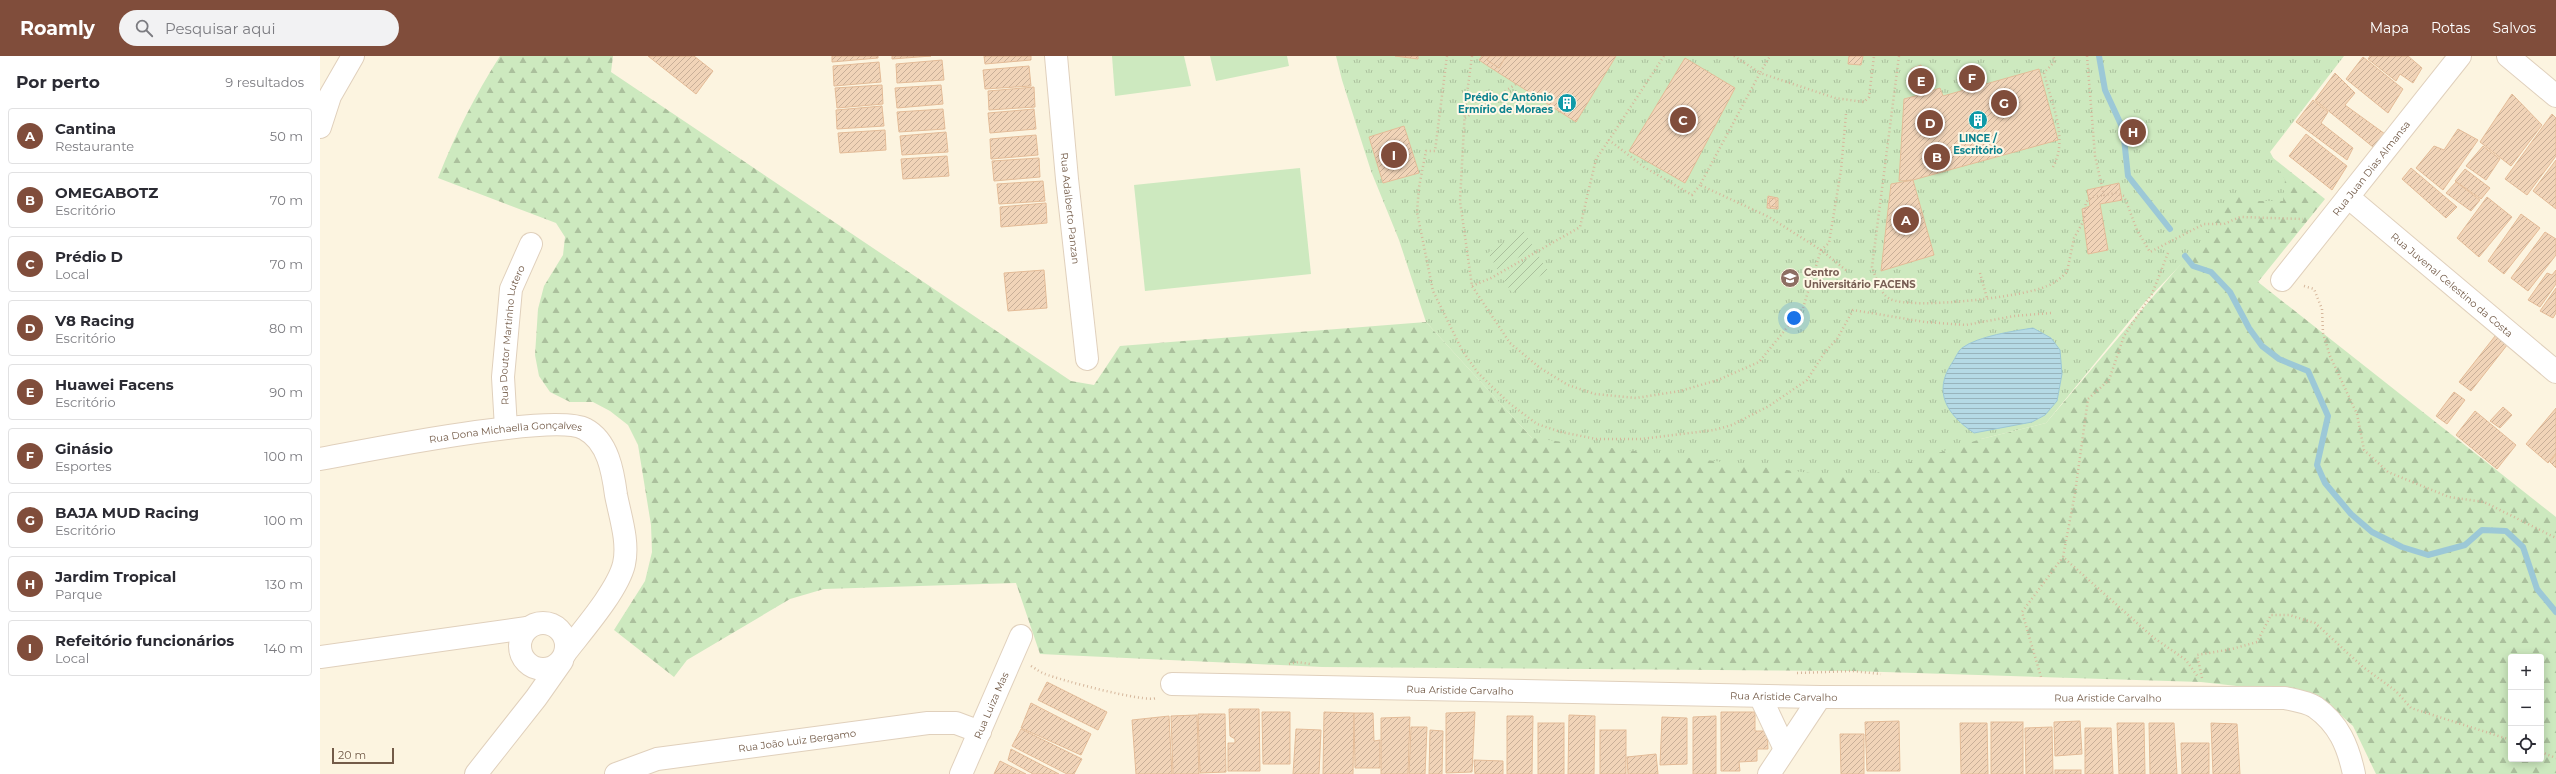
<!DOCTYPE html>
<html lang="pt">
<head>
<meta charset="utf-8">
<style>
  body { margin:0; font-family:Montserrat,sans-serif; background:#f2f2f3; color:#2b2b33 }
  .controls { position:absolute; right:12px; bottom:12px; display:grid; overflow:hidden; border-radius:4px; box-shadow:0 2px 10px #0003 }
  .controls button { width:36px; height:36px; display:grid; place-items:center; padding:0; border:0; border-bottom:1px solid #e1e1e2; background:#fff; color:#2b2b33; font:20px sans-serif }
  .scale { position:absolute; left:12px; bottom:10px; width:62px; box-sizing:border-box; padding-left:4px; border:2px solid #735b48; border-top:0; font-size:11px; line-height:14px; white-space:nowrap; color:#735b48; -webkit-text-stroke:3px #fff8e6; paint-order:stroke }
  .you { position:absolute; left:1474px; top:262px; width:14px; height:14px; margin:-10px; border:3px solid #fff; border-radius:50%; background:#1a73e8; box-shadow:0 0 0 6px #1a73e833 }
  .badge { display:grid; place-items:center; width:26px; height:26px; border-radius:50%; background:#804d3b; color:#fff; font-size:13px; font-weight:700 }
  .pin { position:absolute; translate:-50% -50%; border:2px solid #fff; box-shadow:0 1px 4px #0006 }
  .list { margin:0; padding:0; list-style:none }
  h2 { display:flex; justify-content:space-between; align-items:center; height:52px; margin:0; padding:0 16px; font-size:17px }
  h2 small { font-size:13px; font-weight:400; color:#7c7c81 }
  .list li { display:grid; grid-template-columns:26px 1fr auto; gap:12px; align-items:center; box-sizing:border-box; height:56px; margin:0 8px 8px; padding:0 8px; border:1px solid #e1e1e2; border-radius:4px }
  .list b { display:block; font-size:15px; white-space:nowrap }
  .list p { margin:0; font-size:13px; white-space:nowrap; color:#7c7c81 }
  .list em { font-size:13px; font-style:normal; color:#7c7c81 }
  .icon { flex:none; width:22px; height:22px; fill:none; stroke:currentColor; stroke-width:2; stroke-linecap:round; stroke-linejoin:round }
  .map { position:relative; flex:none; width:2236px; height:718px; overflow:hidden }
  header { display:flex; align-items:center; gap:24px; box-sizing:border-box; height:56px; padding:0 20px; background:#804d3b; color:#fff }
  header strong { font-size:19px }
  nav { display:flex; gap:22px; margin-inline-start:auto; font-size:14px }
  .search { width:280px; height:36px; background:#f2f2f3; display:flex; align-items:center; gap:10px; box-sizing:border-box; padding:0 14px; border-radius:22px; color:#7c7c81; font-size:15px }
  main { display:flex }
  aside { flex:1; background:#fff }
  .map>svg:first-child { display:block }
</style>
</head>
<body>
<header>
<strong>Roamly</strong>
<div class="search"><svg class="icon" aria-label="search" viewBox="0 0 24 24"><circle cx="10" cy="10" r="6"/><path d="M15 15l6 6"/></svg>Pesquisar aqui</div>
<nav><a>Mapa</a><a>Rotas</a><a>Salvos</a></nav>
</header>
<main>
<aside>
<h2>Por perto<small>9 resultados</small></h2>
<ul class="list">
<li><span class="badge">A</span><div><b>Cantina</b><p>Restaurante</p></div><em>50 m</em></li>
<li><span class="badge">B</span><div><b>OMEGABOTZ</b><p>Escritório</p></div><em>70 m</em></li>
<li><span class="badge">C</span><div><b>Prédio D</b><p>Local</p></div><em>70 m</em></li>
<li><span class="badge">D</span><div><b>V8 Racing</b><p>Escritório</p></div><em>80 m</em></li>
<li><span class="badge">E</span><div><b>Huawei Facens</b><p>Escritório</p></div><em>90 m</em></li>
<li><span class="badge">F</span><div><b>Ginásio</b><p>Esportes</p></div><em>100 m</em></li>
<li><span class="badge">G</span><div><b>BAJA MUD Racing</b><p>Escritório</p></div><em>100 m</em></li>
<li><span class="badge">H</span><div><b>Jardim Tropical</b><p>Parque</p></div><em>130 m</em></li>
<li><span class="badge">I</span><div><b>Refeitório funcionários</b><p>Local</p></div><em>140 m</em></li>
</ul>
</aside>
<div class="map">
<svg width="2236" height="718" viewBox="0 0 2236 718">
  <defs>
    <pattern id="forest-firs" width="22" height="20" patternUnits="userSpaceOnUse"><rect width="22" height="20" fill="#cde9bf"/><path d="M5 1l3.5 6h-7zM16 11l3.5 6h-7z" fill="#abc09d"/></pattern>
    <pattern id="park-tufts" width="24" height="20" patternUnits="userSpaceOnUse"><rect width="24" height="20" fill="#cde9bf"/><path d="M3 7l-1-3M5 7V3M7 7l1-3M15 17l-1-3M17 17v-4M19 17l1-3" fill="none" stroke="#abc09d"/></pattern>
    <pattern id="garden-furrows" width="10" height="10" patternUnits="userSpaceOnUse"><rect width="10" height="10" fill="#cde9bf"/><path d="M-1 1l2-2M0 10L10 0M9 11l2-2" fill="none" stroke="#abc09d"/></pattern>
    <pattern id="water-rules" width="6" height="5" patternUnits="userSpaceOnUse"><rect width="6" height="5" fill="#b5dae5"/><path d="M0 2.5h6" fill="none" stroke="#98b4bc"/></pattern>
    <pattern id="building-hatch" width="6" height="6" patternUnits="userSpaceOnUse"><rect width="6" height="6" fill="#f1d4b8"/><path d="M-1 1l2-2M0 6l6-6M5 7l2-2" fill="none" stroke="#c8af98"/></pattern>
  </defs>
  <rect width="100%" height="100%" fill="#fcf4e0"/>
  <g fill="#cde9bf">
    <path d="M792,0H864L871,30L795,40Z"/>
    <path d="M890,0H967L969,10L896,25Z"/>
    <path d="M980,112L991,218L825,235L814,129Z"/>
  </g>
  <path fill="url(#forest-firs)" fill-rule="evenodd" d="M180,0H293L291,16L751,325L774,329L800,290L1106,266L1212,382L1661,383L1726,367L1871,196L1948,98L2005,143L1938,226L2236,461V718H2056L2033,670L1998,639L1881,626L1532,615L1002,611L720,598L696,527L504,533L470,543L367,604L354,621L294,574L325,525L332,496L331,469L318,389L308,369L290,355L273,346H250L230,336L219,320L215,299L218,253L224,230L243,199L245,181L236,167L118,122C135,79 155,39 180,0ZM2191,601H2221V703H2191Z"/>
  <path fill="url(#park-tufts)" d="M1016,0H2024L1950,96L1965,124L1963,145H1933L1920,135L1870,199L1825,246L1726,367L1661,383L1538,423L1212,382L1106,266L1079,184L1051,115L1022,24Z"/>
  <g fill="url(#garden-furrows)">
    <path d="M1203,174L1214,192L1178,214L1168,197Z"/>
    <path d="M1217,197L1228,215L1192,237L1181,220Z"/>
  </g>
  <path fill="url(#water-rules)" stroke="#9cc8d7" d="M1713,272L1731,282L1740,294L1742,318L1737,345L1725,359L1712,366L1654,377C1628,359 1612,337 1632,307C1635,303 1638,295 1642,292C1658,280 1694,275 1713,272Z"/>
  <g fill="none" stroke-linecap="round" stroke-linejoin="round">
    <g stroke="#9cc8d7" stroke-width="6">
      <path d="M1779,0L1785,34L1803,73L1808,120L1850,173"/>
      <path d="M1865,200L1873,210L1891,216L1910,236L1929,272L1942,290L1959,303L1988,315L2008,360L1997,409L2005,427L2031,458L2052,476L2082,491L2108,499L2145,489L2162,474L2186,475L2203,491L2217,533L2236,556"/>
    </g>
  </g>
  <g fill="url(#building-hatch)" stroke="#e4bc98">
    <path d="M328,0H374L393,15L376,38Z"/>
    <path d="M512,0H558V2L512,6Z"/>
    <path d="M572,0H611L572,3Z"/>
    <path d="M664,0H711V4L665,8Z"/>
    <path d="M1075,0H1098V3Z"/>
    <path d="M1162,0H1296L1256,66L1168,10L1159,4Z"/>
    <path d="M1170,0H1186L1179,12L1167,4Z"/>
    <path d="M1529,0H1543L1541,9L1528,8Z"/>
    <path d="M2050,0H2088L2102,12L2093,27L2080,18L2076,25L2048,3Z"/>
    <path d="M2043,1L2083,33L2068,57L2026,23Z"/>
    <path d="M1365,2L1415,32L1365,127L1309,95Z"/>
    <path d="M622,4L624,24L577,27L576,8Z"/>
    <path d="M559,6L561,26L514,30L513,10Z"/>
    <path d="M1601,9L1608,36L1620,32L1623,40L1719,13L1738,84L1593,124L1579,125L1584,43L1599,39L1591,13Z"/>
    <path d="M709,10L711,30L665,33L663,14Z"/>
    <path d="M2015,17L2035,37L2025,49L2065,78L2053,91L1995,44Z"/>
    <path d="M562,29L563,48L517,52L515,32Z"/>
    <path d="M621,29L623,48L577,52L575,32Z"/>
    <path d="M714,31L715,51L669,54L668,35Z"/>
    <path d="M2192,38L2222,69L2191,110L2160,86Z"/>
    <path d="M1993,44L2008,56L2001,67L2033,92L2027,104L1976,66Z"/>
    <path d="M562,50L564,70L517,73L516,54Z"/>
    <path d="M623,53L625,73L579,76L577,56Z"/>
    <path d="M714,53L716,73L670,77L668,57Z"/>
    <path d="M2232,58L2236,62V100L2207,139L2185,123Z"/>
    <path d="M1084,70L1099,117L1063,127L1049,81Z"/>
    <path d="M2138,73L2158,84L2123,134L2096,112L2114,90L2124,94Z"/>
    <path d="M565,74L566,94L520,97L518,77Z"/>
    <path d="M626,76L628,96L582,99L580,80Z"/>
    <path d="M1986,78L2027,110L2012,134L1969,100Z"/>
    <path d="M716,79L718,99L671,103L670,83Z"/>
    <path d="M2163,90L2180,103L2166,124L2146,110Z"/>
    <path d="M627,100L629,120L583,123L581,103Z"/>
    <path d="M719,102L720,121L674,125L672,105Z"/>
    <path d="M2236,104V153L2213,135Z"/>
    <path d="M2091,112L2137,151L2126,162L2082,123Z"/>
    <path d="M2145,113L2170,132L2161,143L2135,125Z"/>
    <path d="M1593,124L1614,199L1561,215L1571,128Z"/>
    <path d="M723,125L725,145L679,148L677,128Z"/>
    <path d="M2136,126L2160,144L2151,155L2126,137Z"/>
    <path d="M1799,127L1802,144L1780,148L1788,194L1768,198L1762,153L1770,150L1767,134Z"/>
    <path d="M1448,140L1458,142V153L1447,152Z"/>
    <path d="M2167,141L2192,161L2159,201L2137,182Z"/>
    <path d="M1450,142L1456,143V151L1449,150Z"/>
    <path d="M726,147L727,167L681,171L680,151Z"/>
    <path d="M2201,158L2220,172L2184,218L2168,205Z"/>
    <path d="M2225,176L2236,183V199L2208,235L2191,222Z"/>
    <path d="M724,214L727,252L688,255L684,217Z"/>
    <path d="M2236,214V228L2220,251L2208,244L2227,217L2232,219Z"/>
    <path d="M2236,232V257L2233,262L2220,255Z"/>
    <path d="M2179,275L2191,284L2151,335L2139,326Z"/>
    <path d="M2134,336L2145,344L2127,368L2116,360Z"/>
    <path d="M2183,351L2192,359L2180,372L2170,365Z"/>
    <path d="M2236,352V397L2228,407L2206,388Z"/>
    <path d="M2155,355L2196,389L2177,413L2136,379Z"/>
    <path d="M2236,398V412L2230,406Z"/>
    <path d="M727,626L787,656L778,674L718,644Z"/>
    <path d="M711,647L771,678L761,699L701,672Z"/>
    <path d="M909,653H939L940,715H908V687H915V683L910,680Z"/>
    <path d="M942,656H970V708H943Z"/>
    <path d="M1004,656L1034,657L1033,718H1003Z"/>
    <path d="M1155,656L1152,716L1126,717V657Z"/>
    <path d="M1401,656H1435V675H1447L1448,693H1437V705L1419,706L1420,715H1401Z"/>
    <path d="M1034,657H1053L1054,685L1060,684V712H1035Z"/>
    <path d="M878,658H905L906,716L880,717Z"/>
    <path d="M877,659L879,718H853L851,660Z"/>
    <path d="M1249,659L1275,660L1274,718H1248Z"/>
    <path d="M849,660L852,718H816L812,664Z"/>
    <path d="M1187,660H1213L1212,718H1187Z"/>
    <path d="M1396,660V718H1373V661Z"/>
    <path d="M1090,661L1088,718H1061V662Z"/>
    <path d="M1342,661L1367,662V708L1340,709Z"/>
    <path d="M1579,665L1580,715H1547L1545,666Z"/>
    <path d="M1760,665L1762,698L1735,700L1734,666Z"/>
    <rect x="1671" y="666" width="32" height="52"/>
    <rect x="1218" y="667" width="26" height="51"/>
    <path d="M1640,667H1667L1668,718H1641Z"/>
    <path d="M1797,667H1824L1825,718H1799Z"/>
    <path d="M1829,667H1854L1857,718H1830Z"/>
    <path d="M1891,667L1917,668L1920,718H1893Z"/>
    <path d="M1091,671H1107L1105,718H1089Z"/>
    <path d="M1732,671L1733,718H1706L1705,672Z"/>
    <path d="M1765,672H1791L1793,718H1765Z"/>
    <path d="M701,673L762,703L754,718H747L692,690Z"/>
    <path d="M976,673L1001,674L999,718H973Z"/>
    <path d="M1110,674L1123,675L1122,718H1109Z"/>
    <rect x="1280" y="674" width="26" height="44"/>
    <path d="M1520,678H1544V718H1521Z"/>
    <path d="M1861,687H1889V718H1862Z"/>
    <path d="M691,693L739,718H713L688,704Z"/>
    <path d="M1336,698L1338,718H1308L1307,701Z"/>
    <path d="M1154,704L1183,705V718H1155Z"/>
    <path d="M680,705L706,718H674Z"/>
    <rect x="1735" y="714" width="26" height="4"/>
  </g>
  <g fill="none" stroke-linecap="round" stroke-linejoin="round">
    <g stroke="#e0d0bc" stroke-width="24">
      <g id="minor">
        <path id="s1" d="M736,0L747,123L767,303"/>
        <path d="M2188,0L2236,40"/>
        <path d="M0,71L10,40L33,0"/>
        <path id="s2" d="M2028,141L2236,316"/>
        <path id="s3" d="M1962,224L2140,0"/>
        <path id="s4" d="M186,372L183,321L191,233L211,188"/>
        <path id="s5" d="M0,403C44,395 235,356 265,373C288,385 293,416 296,439C300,460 309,486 304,508C298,534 263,574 246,596"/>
        <circle cx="223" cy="590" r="23"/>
        <path d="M0,601L207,572"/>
        <path id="s6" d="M852,628L1500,641L1965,642C1974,644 1987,646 1995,651C2019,668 2028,690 2034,718"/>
        <path d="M1440,640L1465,693"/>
        <path d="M156,718L216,642L242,605"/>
        <path id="s7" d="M296,718L337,703L608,667H636L660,676"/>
        <path id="s8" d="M641,718L701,580"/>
        <path d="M1449,718L1500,641"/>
      </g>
    </g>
    <g stroke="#d6b79c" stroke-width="2.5" stroke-dasharray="1 3" stroke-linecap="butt">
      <path d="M1127,0L1115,95H1106L1099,131L1097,156L1113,235L1142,294L1158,317L1189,347L1217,368L1241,376L1276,383H1321L1394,374L1412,369L1449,350L1487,324L1505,296L1517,283L1533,254L1605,266L1646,269L1694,260L1731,257"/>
      <path d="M1152,0L1145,53L1140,145L1152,230L1190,287L1220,312L1248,329L1275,338L1316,342L1360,335L1398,324L1439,306L1483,252L1501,194L1449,161L1380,129L1440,17L1515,42L1544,46L1549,41L1554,0"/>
      <path d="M1344,0L1289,84L1324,111L1372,139L1380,129"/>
      <path d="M1414,0L1440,17L1450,0"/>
      <path d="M1579,0L1552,211C1556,221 1560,238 1570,243C1592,254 1704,241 1727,230C1735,227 1741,222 1747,216L1754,182L1763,166L1766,146L1772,141L1784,139"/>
      <path d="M1767,0L1775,100L1784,139L1796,137L1804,140L1817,174L1830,196L1884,168H1904L1920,161L1983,163"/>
      <path d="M1526,58L1521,114L1509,187L1501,194L1527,215"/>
      <path d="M1145,62L1196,28"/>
      <path d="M1733,111C1749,82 1731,47 1724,17L1735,5L1733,0"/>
      <path d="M1848,197L1832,238L1804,280L1789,324L1768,343L1755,437L1743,501L1834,582L1866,604L1878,621"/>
      <path d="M1660,217L1667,242"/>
      <path d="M1152,230L1171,222L1260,171L1276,103L1289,84"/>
      <path d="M1984,230L1994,233L2002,253L2003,277L2010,300L2037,358L2044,394L2068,416L2129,441L2164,446L2236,482"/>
      <path d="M969,608L978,606L990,608"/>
      <path d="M711,610C716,613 720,616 725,618C740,624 826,647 836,642"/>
      <path d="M1477,617L1532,615L1561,618"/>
      <path d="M1721,621L1702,556L1743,501"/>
      <path d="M1882,622L1877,599L1912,593L1937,586L1951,559H1969L1995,567L2043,611L2076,635L2091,652L2191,684"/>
      <path d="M2221,696L2236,702"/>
    </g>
    <use href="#minor" stroke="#fff" stroke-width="22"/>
  </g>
  <defs>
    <g id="building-disc" transform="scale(1)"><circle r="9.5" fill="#0f9aa8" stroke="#fff8e6"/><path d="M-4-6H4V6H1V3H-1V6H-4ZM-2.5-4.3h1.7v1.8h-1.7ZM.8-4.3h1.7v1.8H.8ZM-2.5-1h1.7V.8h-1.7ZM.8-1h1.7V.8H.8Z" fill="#fff"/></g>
    <g id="university-disc" transform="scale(1)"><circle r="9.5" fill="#8d6e63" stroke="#fff8e6"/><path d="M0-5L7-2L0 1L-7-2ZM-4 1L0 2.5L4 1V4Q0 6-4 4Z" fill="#fff"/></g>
  </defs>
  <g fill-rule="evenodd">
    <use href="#building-disc" x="1247" y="47"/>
    <use href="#building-disc" x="1658" y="64"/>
    <use href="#university-disc" x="1470" y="222"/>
  </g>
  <g text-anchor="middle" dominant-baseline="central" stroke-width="4" stroke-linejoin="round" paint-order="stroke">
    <g font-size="10" font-weight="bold" fill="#0d838f" stroke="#fff8e6" text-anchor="end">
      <text x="1233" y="41">Prédio C Antônio<tspan x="1233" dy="12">Ermírio de Moraes</tspan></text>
      <text x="1658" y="82" text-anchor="middle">LINCE /<tspan x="1658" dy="12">Escritório</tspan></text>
    </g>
    <g font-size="10" fill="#735b48" stroke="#fff8e6">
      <text stroke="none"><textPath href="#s3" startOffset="143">Rua Juan Dias Almansa</textPath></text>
      <text stroke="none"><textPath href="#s1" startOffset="153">Rua Adalberto Panzan</textPath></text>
      <text stroke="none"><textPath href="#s2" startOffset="136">Rua Juvenal Celestino da Costa</textPath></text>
      <text stroke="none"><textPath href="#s4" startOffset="94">Rua Doutor Martinho Lutero</textPath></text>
      <text stroke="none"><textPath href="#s5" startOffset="188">Rua Dona Michaella Gonçalves</textPath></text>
      <text stroke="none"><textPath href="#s6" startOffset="288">Rua Aristide Carvalho</textPath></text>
      <text stroke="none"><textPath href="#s6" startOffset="612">Rua Aristide Carvalho</textPath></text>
      <text stroke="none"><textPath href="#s6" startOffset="936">Rua Aristide Carvalho</textPath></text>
      <text stroke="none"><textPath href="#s8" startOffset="75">Rua Luiza Mas</textPath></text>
      <text stroke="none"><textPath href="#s7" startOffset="185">Rua João Luiz Bergamo</textPath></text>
    </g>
    <g font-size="10" font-weight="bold" fill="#785e54" stroke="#fff8e6" text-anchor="start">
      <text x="1484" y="216">Centro<tspan x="1484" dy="12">Universitário FACENS</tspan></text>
    </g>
  </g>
</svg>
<div class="controls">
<button>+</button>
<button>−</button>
<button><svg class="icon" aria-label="locate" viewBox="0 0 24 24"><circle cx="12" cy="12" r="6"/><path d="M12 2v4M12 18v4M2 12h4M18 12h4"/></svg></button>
</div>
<div class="scale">20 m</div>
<div class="you"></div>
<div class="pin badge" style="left:1586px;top:164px">A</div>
<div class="pin badge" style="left:1617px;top:101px">B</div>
<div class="pin badge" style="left:1363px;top:64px">C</div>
<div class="pin badge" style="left:1610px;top:67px">D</div>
<div class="pin badge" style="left:1601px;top:25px">E</div>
<div class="pin badge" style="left:1652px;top:22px">F</div>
<div class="pin badge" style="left:1684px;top:47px">G</div>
<div class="pin badge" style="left:1813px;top:76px">H</div>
<div class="pin badge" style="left:1074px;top:99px">I</div>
</div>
</main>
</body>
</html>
